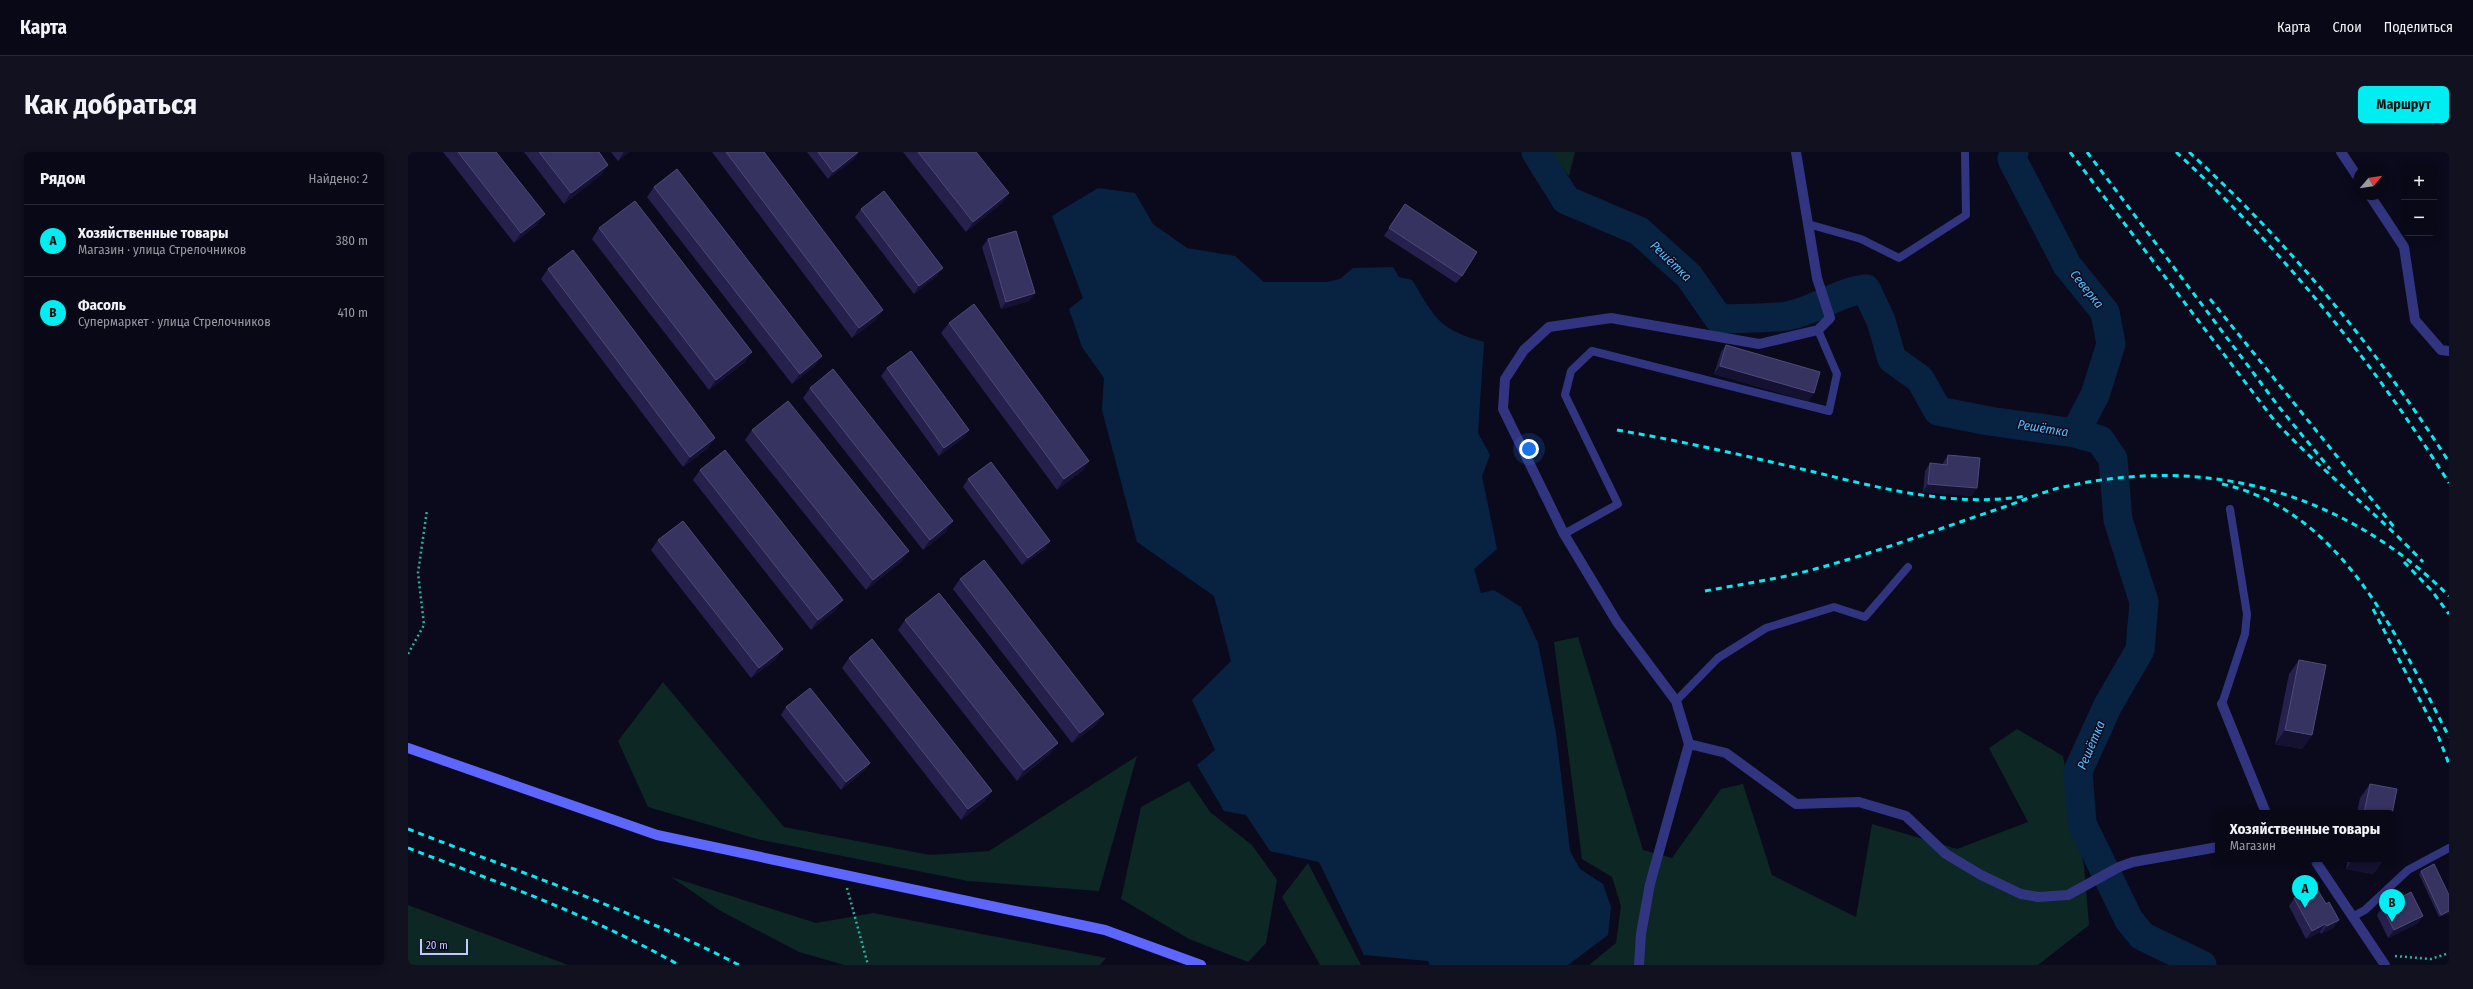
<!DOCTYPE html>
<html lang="ru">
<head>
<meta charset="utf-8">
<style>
  body { margin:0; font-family:"Fira Sans Condensed",sans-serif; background:#11111f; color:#f1f3f6 }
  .controls { position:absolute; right:12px; top:12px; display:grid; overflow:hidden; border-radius:6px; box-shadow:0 2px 10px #0003 }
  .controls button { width:36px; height:36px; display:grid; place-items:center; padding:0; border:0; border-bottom:1px solid #292935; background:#080816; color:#f1f3f6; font:20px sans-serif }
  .compass { position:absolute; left:1945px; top:12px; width:36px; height:36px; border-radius:50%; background:#080816; box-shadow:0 2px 10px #0003; rotate:61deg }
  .scale { position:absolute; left:12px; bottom:10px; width:48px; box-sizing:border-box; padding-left:4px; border:2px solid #c7c6ff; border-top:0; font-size:11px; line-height:14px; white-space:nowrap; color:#c7c6ff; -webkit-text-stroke:3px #0b0a1d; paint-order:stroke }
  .you { position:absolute; left:1121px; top:297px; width:14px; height:14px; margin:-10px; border:3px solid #fff; border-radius:50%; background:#1a73e8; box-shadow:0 0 0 6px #1a73e833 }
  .badge { display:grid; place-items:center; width:26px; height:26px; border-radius:50%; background:#00eef1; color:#111; font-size:13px; font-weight:700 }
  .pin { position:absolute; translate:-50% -33px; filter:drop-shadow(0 1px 2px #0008) }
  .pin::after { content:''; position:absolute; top:21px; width:14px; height:12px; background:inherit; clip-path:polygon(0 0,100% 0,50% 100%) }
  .popup { position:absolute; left:1807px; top:658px; width:180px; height:52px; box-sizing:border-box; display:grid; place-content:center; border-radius:6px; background:#080816; filter:drop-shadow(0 1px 3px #0005); font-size:13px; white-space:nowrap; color:#989aa1 }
  .popup b { font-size:15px; color:#f1f3f6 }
  .popup::after { content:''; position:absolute; left:50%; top:100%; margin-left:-8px; border:8px solid transparent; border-top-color:#080816 }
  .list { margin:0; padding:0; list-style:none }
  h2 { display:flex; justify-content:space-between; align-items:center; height:52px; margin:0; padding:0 16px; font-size:17px }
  h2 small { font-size:13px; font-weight:400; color:#989aa1 }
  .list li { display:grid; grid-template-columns:26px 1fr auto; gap:12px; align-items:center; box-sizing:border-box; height:72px; padding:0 16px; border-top:1px solid #292935 }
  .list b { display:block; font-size:15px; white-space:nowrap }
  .list p { margin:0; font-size:13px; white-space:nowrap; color:#989aa1 }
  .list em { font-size:13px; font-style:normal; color:#989aa1 }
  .map { position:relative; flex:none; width:2041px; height:813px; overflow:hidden; border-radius:6px }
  header { display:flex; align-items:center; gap:24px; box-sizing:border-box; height:56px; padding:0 20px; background:#080816; border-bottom:1px solid #292935 }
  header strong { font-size:19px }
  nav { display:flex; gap:22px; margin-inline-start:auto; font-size:14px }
  .intro { display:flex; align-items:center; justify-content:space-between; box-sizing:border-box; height:96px; padding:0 24px }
  h1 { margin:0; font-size:28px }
  .button { padding:10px 18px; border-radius:6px; background:#00eef1; color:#111; font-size:14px; font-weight:700 }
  main { display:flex; gap:24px; padding:0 24px }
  aside { flex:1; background:#080816; border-radius:6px; box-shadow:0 2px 10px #0003 }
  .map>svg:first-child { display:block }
</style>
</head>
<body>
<header>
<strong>Карта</strong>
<nav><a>Карта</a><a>Слои</a><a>Поделиться</a></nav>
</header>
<div class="intro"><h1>Как добраться</h1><a class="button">Маршрут</a></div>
<main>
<aside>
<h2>Рядом<small>Найдено: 2</small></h2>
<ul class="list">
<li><span class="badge">A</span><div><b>Хозяйственные товары</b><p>Магазин · улица Стрелочников</p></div><em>380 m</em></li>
<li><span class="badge">B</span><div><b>Фасоль</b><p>Супермаркет · улица Стрелочников</p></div><em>410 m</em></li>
</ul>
</aside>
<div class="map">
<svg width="2041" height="813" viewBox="0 0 2041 813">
  <rect width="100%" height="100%" fill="#0b0a1d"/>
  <g fill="#0d2724">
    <path d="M1142,0H1167L1161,24Z"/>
    <path d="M1170,485L1235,698L1264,706L1313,637L1335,632L1364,723L1448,765L1464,672L1549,697L1620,670L1581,596L1609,577L1655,604L1676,714L1681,773L1630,813H1181L1208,791L1213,754L1204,725L1174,707L1146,490Z"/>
    <path d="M255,530L376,675L522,703L581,699L729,604L691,739L560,729L349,687L240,655L210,589Z"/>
    <path d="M781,629L802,660L844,693L869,728L858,791L840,810L781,787L713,747L733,655Z"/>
    <path d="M900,711L953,813H912L874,745Z"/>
    <path d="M263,725L408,771L465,761L698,806L692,813H436L391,800L311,758Z"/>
    <path d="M0,753L160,813H0Z"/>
  </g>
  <path fill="#082342" d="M690,36L727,41L745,72L779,96L827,104L856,130H919L932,127L945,116L985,115L991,125L1004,128C1028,167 1030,177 1076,190L1070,281L1082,303L1074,324L1089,397L1066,417L1073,441L1086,438L1113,455L1130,491L1148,581L1162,699L1172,717L1195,732L1203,755L1200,783L1160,813H1022L1020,809L956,803L911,710L862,699L838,663L816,659L789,613L807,598L784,548L823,509L806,444L729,390L694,258L696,226L674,195L661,157L675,146L644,64Z"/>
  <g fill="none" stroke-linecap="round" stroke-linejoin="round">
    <g stroke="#082342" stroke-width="29">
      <path d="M1128,0L1158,48L1231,79L1281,124L1311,167C1333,166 1357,167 1379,164C1407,159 1430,140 1458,137L1473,169L1484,207L1512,227L1530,259L1581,269L1667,281L1692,288L1705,307L1710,368L1736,450L1732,498L1700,553L1670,619L1674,672L1721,768L1734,784L1794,813"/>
      <path d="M1606,0L1604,7L1659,113L1697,160L1703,192L1687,243L1667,281"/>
    </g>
    <g stroke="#24b59f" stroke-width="2.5" stroke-dasharray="2 3" stroke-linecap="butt">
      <path d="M0,502L16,473L10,421L19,358"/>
      <path d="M439,736L460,813"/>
      <path d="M1987,804L2023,807L2041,801"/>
    </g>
    <g stroke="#31357f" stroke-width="8">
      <path d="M1400,72L1453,87L1491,106L1558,63L1557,0"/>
      <path d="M1156,382L1210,352L1157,243L1163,219L1184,199L1421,259L1429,222L1410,178"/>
      <path d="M1268,549L1310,506L1358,476L1426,455L1457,465L1500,415"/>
      <path d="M1814,552L1837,482L1839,462L1822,357"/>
      <path d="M1946,764L1957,758L2000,718L2041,696"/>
    </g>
    <g stroke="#31357f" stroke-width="10">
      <path d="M1933,0L1951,27"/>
      <path d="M1961,42L1996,95L2007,168L2033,198L2041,199"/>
      <path d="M1814,552L1858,661"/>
      <path d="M1281,592L1318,601L1388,652L1451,650L1498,664L1538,702L1573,723L1613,742L1630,745L1660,743L1711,715L1725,710L1810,695"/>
      <path d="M1906,707L1977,813"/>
      <path d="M1231,813L1233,782L1242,732L1281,592L1268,549L1209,470L1156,382L1095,257L1097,227L1116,198L1141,175L1203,166L1351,192L1410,178L1422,166L1409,126L1388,0"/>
    </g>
    <path stroke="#5d67ff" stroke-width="10" d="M0,596L249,683L697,778L793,813"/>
    <g stroke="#00eef1" stroke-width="3" stroke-dasharray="6 5" stroke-linecap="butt">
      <path d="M1662,0L1866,268C1913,319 1968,360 2015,410"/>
      <path d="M1679,0L1871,255L1922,317"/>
      <path d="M1768,0C1874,97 1965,210 2041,331"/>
      <path d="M1781,0C1882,92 1968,196 2041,310"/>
      <path d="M1802,147L1986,375"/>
      <path d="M1209,278C1274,289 1338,304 1402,319C1472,336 1546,356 1618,344"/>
      <path d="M1814,332C1935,359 1990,486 2041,585"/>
      <path d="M1996,410L2024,439L2041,462"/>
      <path d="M1297,439C1334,432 1371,427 1407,417C1470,400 1533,376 1596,355C1617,348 1638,338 1660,334C1802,303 1937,341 2041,444"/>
      <path d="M1965,457L2029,581L2041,612"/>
      <path d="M0,677C111,720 225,758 331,813"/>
      <path d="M0,696C92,731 184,764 271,813"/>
    </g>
  </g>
  <g fill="#26214c">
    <path d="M35,0H88L130,72L106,91Z"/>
    <path d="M116,0H191L200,13L193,23L156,52Z"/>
    <path d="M203,0H221L210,9Z"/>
    <path d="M304,0H356L468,168L444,186Z"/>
    <path d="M399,0H451L445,8L420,27Z"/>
    <path d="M495,0H568L601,41L594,51L558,80Z"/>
    <path d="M246,35L407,214L384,232L239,45Z"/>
    <path d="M453,57L529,124L506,142L447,65Z"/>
    <path d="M991,60L1054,124L1048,131L976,84Z"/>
    <path d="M191,76L337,210L301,238L184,87Z"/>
    <path d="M580,87L627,141L621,149L593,157L574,95Z"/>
    <path d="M140,117L307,286L300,296L275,315L133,127Z"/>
    <path d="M541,171L681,309L674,319L649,338L533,181Z"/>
    <path d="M1318,193L1406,241L1400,249L1306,222L1313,200Z"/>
    <path d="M479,216L561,278L555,286L531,304L473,224Z"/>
    <path d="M402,236L538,380L515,398L395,246Z"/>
    <path d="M344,278L494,409L458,438L337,288Z"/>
    <path d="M1540,303L1564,344L1515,340L1517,319L1522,311L1535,312V311Z"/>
    <path d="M292,318L428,458L403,478L285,328Z"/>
    <path d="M560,327L637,397L614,413L555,335Z"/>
    <path d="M250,388L368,507L343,526L243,398Z"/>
    <path d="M552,427L689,572L664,591L545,437Z"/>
    <path d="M497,468L643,601L609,629L490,478Z"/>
    <path d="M441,506L577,649L553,668L434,516Z"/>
    <path d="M1891,508L1904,583L1894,597L1867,592L1881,522Z"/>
    <path d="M378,555L462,611L456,619L433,638L373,563Z"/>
    <path d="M1962,632L1984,661H1949L1952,646Z"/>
    <path d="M1940,707H1976L1965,722L1938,717Z"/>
    <path d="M2013,719L2041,761L2031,765L2011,722Z"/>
    <path d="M1886,746L1918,752L1931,768L1925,776L1913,782L1912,780L1898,787L1881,754Z"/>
    <path d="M1974,755L2015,764L2010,771L1980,786L1969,763Z"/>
  </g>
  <g fill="#141131">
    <path d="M216,0H221L210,9Z"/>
    <path d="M451,0L445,8L420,27L425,20Z"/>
    <path d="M200,13L193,23L156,52L163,41Z"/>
    <path d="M601,41L594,51L558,80L565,70Z"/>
    <path d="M137,62L130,72L106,91L113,81Z"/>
    <path d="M535,116L529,124L506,142L511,134Z"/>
    <path d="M627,141L621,149L593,157L598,150Z"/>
    <path d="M475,158L468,168L444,186L451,176Z"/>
    <path d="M344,200L337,210L301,238L308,228Z"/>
    <path d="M414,204L407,214L384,232L392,222Z"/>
    <path d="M1312,214L1406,241L1400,249L1306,222Z"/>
    <path d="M561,278L555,286L531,304L536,296Z"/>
    <path d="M307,286L300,296L275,315L282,305Z"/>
    <path d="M681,309L674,319L649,338L656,327Z"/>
    <path d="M1520,332L1569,336L1564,344L1515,340Z"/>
    <path d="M545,369L538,380L515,398L522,388Z"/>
    <path d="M642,389L637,397L614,413L620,406Z"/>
    <path d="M501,399L494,409L458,438L465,428Z"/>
    <path d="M435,448L428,458L403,478L410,468Z"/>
    <path d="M375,497L368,507L343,526L351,516Z"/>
    <path d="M696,562L689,572L664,591L672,581Z"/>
    <path d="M1877,578L1904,583L1894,597L1867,592Z"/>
    <path d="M650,591L643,601L609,629L616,618Z"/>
    <path d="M462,611L456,619L433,638L438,630Z"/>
    <path d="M584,639L577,649L553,668L560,657Z"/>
    <path d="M1945,707H1975L1965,722L1938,717Z"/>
    <path d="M2041,759V761L2031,765L2033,763Z"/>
    <path d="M2015,764L2010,771L1980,786L1986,778Z"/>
    <path d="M1931,768L1925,776L1913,782L1919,774Z"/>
    <path d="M1917,772L1912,780L1898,787L1904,779Z"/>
  </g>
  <g fill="#373360" stroke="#4e4a79">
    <path d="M50,0H88L137,62L113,81Z"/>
    <path d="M131,0H191L200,13L163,41Z"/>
    <path d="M318,0H356L475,158L451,176Z"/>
    <path d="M410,0H450L425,20Z"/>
    <path d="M510,0H568L601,41L565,70Z"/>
    <path d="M269,17L414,204L392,222L246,35Z"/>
    <path d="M476,39L535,116L511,134L453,57Z"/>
    <path d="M227,49L344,200L308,228L191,76Z"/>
    <path d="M997,52L1069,100L1054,124L981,76Z"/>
    <path d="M608,79L627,141L598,150L580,87Z"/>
    <path d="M165,98L307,286L282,305L140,117Z"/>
    <path d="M566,152L681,309L656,327L541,171Z"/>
    <path d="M1318,193L1412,220L1406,241L1312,214Z"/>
    <path d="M503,199L561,278L536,296L479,216Z"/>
    <path d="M425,217L545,369L522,388L402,236Z"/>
    <path d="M380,249L501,399L465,428L344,278Z"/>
    <path d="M317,298L435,448L410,468L292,318Z"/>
    <path d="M1540,303L1572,306L1569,336L1520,332L1522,311L1539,313Z"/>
    <path d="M583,310L642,389L620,406L560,327Z"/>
    <path d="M275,369L375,497L351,516L250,388Z"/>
    <path d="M576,408L696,562L672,581L552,427Z"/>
    <path d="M531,441L650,591L616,618L497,468Z"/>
    <path d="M464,487L584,639L560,657L441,506Z"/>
    <path d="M1891,508L1918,513L1904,583L1877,578Z"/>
    <path d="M402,536L462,611L438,630L378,555Z"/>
    <path d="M1962,632L1989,637L1984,662V661H1956Z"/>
    <path d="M2026,712L2041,743V759L2033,763L2013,719Z"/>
    <path d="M1908,735L1918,752L1921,750L1931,768L1919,774L1917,772L1904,779L1886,746Z"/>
    <path d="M2003,740L2015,764L1986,778L1974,755Z"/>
  </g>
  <g text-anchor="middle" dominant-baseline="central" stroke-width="3" stroke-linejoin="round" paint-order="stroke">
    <g font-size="13" font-style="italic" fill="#54bfff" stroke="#0b0a1d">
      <text transform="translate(1263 109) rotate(44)">Решётка</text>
      <text transform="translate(1679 137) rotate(51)">Северка</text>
      <text transform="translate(1635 276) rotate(9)">Решётка</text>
      <text transform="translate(1683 593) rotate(-67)">Решётка</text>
    </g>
  </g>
</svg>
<div class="controls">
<button>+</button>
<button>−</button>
</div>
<svg class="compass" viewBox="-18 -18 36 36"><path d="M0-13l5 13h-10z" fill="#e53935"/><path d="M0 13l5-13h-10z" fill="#989aa1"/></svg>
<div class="scale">20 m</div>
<div class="you"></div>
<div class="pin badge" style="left:1897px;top:756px">A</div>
<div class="popup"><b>Хозяйственные товары</b>Магазин</div>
<div class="pin badge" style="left:1984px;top:770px">B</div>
</div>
</main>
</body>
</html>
